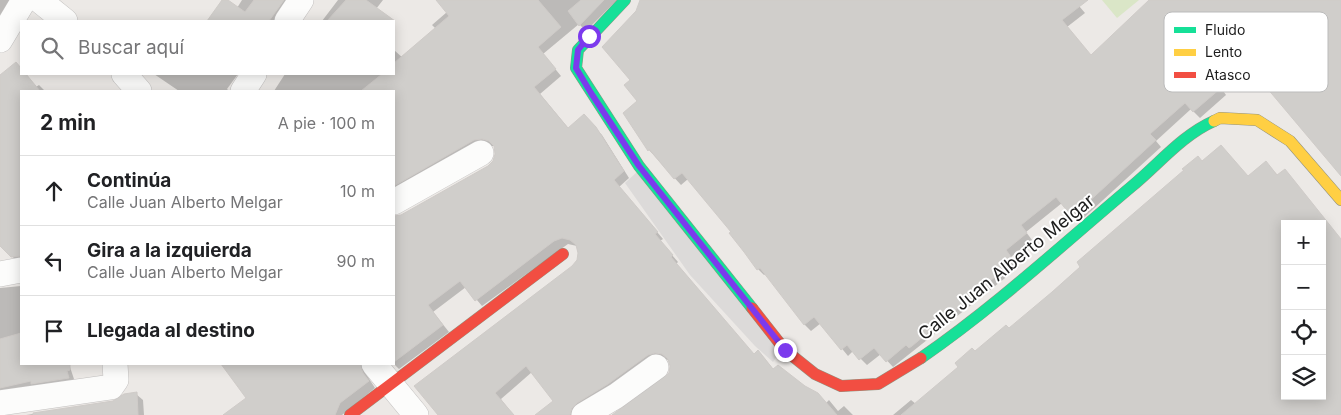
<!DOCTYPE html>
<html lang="es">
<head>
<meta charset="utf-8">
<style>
  body { margin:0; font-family:Inter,sans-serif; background:#f2f2f2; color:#202124 }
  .controls { position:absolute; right:15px; bottom:15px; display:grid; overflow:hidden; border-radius:0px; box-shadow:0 2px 12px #0003 }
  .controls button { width:45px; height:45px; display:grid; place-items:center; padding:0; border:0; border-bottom:1px solid #e0e0e0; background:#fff; color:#202124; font:25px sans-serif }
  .stop { position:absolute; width:15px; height:15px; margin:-11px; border:4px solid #7c3aed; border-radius:50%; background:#fff }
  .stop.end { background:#7c3aed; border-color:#fff; box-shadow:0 1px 5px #0008 }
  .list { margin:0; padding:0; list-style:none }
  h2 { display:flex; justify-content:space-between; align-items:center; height:65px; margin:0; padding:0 20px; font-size:21px }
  h2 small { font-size:16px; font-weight:400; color:#757577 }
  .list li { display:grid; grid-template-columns:32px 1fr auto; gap:15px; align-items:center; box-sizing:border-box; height:70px; padding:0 20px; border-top:1px solid #e0e0e0 }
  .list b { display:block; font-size:19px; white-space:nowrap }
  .list p { margin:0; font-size:16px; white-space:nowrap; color:#757577 }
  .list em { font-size:16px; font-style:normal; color:#757577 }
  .icon { flex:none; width:28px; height:28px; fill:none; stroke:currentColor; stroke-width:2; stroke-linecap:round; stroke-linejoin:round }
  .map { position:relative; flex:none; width:1341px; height:415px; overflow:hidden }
  .search { position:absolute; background:#fff; box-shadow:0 2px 12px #0003; left:20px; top:20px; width:375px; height:55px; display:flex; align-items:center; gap:12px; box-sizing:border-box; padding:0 18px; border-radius:0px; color:#757577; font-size:19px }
  .panel { position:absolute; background:#fff; box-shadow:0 2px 12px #0003; left:20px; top:90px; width:375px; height:275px; border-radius:0px }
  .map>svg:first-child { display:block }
</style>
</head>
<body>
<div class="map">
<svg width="1341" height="415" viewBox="0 0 1341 415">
  <rect width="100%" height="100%" fill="#ece9e6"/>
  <path fill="#dae6c7" d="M1102,0H1139L1117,18Z"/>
  <path fill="#dcdad9" d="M638,171L782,349L773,362L755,346L690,275L625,183Z"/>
  <g fill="#0003" fill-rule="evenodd">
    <path d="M0,0H10L0,24Z"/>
    <path d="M224,0L237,8L242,0H292L276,21H215Z"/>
    <path d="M338,0H383L376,9L385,17L381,21H322Z"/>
    <path d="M452,0H617L586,31L579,24L543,54L561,76L540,94L569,129L590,122L602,135L629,178L619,187L663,239L660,241L678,262L676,264L754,355L764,358L774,370L826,403L829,400L838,411L844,406L853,415H615L670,373L671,365L668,360L662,358L579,415H537L555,401L532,372L501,399L513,415H440L574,267L579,260L577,246L568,244L482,306L466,287L433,312L449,332L399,369L394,364V216H401L489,167L495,160V146H481L394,195V91H274L285,74H394V50L403,58L436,29L432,25L447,12Z"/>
    <path d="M641,0H1074L1085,13L1067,27L1091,57L1154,0H1341V172L1246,62L1219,85L1226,95L1200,118L1191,109L1156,141L1161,147L1079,222L1062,203L1026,232L1032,240L1011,257L1019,267L893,367L881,354L867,365L853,351L848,356L821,323L811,331L805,325L766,274L764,275L758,269L733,232L688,179L681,185L649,150L625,113L639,101L632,80L638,11Z"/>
    <path d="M16,64L21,69V74H25L36,87L39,85L45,91H21V257L17,261L0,245V77Z"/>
    <path d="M154,74H238L227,89L229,91H179Z"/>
    <path d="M1202,162L1248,177L1266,163L1341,241V415H893L911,400L916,404L975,353L1009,330ZM1285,224H1322V396H1285Z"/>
    <path d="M21,286V364H69L76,385L0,399V288Z"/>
    <path d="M222,364H368L366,374L375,388L342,415H242L248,398Z"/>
    <path d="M136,394L143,400L144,415H26L114,402Z"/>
  </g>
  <g fill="#d0cecb" stroke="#cfcbc8" fill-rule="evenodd">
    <path d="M222,0H228L245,12L254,0H284L269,21H207Z"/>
    <path d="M346,0H366L395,21H327Z"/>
    <path d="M436,0H538L561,27L538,47L556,69L534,87L568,128L584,114L596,127L624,171L614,180L658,232L655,234L673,255L671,257L754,354L758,350L773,369L778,365L805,386L818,393L837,415H612L669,373L670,366L668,359L662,354L655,353L648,355L608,384L577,403L572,408L570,415H535L553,401L526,366L495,393L514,415H438L414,386L572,266L577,260L578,253L576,245L570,240L562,238L554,241L475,301L460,281L428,305L443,325L394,362V216L401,215L488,166L493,161L495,154L494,146L489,141L482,139L474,140L394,186V91H361L382,74H394V63L449,16Z"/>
    <path d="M581,0H604L579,26L568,11Z"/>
    <path d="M640,0H1088L1062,20L1091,55L1149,0H1341V176L1240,56L1213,78L1221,88L1193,112L1185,103L1150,134L1156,140L1072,217L1056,197L1021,225L1027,233L1006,250L1014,261L912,346L909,348L906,345L886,362L874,348L859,360L847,345L841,350L814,317L804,325L760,268L757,270L744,252L729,233L731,232L682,173L674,179L649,149L648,151L623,113L637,101L624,85L630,80L602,47L636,11Z"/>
    <path d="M16,62L21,68V74H26L40,91H21V256L11,257L0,246V75Z"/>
    <path d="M1221,145L1248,176L1266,161L1277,175L1285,169L1341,239V415H901L958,367L955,363L972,348L975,351L1006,325L1009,328L1052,292L1080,267L1077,262L1184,170L1182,169L1198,156L1202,161ZM1285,224H1322V396H1285Z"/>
    <path d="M21,333V364H70V370L67,371L69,378L31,384V381L0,388V339Z"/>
    <path d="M221,364H360L363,373L369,381L340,403L335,415H223L246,398Z"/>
    <path d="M137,392L138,415H33V413L113,401L124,394Z"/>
  </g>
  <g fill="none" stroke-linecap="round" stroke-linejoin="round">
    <g stroke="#c3c1c0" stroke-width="26">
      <g id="street">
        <path d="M39,0L65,21"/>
        <path d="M287,21L301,0"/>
        <path d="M0,40L24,0"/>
        <path d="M124,74L139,91"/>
        <path d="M243,91L254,74"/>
        <path d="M394,202L481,153"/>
        <path d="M0,274L21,270"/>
        <path d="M374,364L416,415"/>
        <path d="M0,403L111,387L116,380L115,364"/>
        <path d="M584,415L616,396L656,367"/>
      </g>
    </g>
    <g stroke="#939380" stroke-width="12">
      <g id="fast">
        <path d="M625,0L578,50L576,68L639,166L752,308"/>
        <path d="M921,358C995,307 1062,245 1131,187C1158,165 1182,135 1214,121"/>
      </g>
    </g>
    <g stroke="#939380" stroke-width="12">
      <path id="slow" d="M1214,121L1220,118L1257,120L1290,141L1341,200"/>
    </g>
    <g stroke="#939380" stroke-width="12">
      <g id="jam">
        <path d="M752,308L785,350L815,374L841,386L878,384L921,358"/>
        <path d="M350,415L563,254"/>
      </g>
    </g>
    <use href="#street" stroke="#fcfcfb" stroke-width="25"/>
    <use href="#fast" stroke="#16e098" stroke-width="11"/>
    <use href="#slow" stroke="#ffcf43" stroke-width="11"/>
    <use href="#jam" stroke="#f24e42" stroke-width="11"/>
  </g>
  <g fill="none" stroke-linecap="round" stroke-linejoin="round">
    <path stroke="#7c3aed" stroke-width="6" d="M589,36L578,50L576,68L591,93L639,166L785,350"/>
  </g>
  <g text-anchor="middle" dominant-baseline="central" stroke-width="4" stroke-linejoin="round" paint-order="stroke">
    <g font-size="18" fill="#1d1d1d" stroke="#fff">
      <text transform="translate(1006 267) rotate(-39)">Calle Juan Alberto Melgar</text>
    </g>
  </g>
  <rect x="1164" y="12" width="164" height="80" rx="8" fill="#fff" stroke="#bbb" stroke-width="1"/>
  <rect x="1174" y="27" width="22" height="6" fill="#16e098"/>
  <rect x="1174" y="49" width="22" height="7" fill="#ffcf43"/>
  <rect x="1174" y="72" width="22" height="6" fill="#f24e42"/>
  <g font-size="14" fill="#1d1d1d">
    <text x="1205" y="35">Fluido</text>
    <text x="1205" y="57">Lento</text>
    <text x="1205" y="80">Atasco</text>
  </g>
</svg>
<div class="controls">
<button>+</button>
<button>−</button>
<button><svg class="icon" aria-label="locate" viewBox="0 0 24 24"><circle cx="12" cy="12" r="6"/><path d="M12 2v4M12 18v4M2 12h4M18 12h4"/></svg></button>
<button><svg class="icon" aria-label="layers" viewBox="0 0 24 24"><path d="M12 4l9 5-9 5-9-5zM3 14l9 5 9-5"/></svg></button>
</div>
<div class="stop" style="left:589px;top:36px"></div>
<div class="stop end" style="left:785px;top:350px"></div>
<div class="search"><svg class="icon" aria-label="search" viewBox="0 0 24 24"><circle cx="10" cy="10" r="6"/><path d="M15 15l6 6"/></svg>Buscar aquí</div>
<section class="panel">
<h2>2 min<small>A pie · 100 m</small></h2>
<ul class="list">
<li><svg class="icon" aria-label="ahead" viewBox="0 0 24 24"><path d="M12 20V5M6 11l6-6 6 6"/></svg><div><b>Continúa</b><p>Calle Juan Alberto Melgar</p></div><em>10 m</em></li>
<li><svg class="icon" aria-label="left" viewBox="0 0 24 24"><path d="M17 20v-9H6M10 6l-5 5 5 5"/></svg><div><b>Gira a la izquierda</b><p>Calle Juan Alberto Melgar</p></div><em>90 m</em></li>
<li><svg class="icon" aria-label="arrive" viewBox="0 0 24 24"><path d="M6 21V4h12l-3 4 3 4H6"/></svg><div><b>Llegada al destino</b></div></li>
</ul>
</section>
</div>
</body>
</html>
